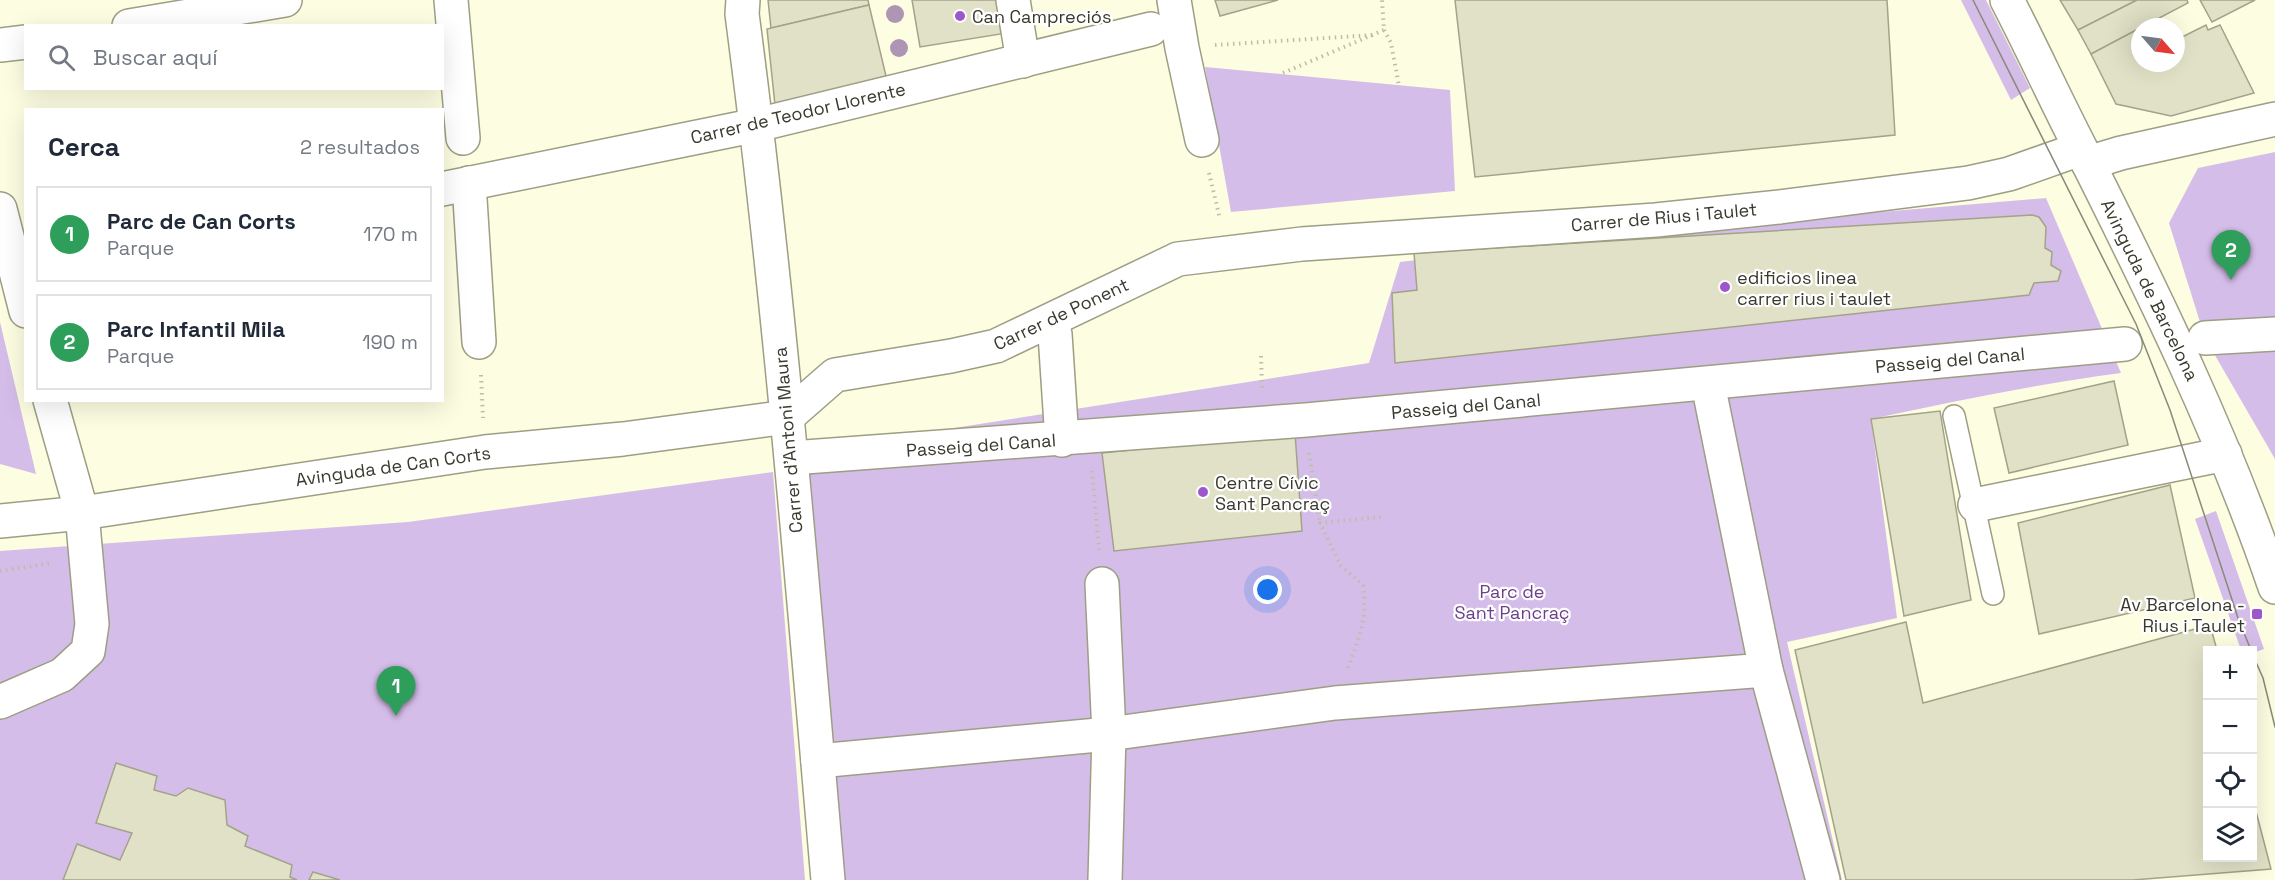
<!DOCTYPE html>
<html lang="es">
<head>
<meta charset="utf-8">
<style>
  body { margin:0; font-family:"Space Grotesk",sans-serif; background:#f2f2f3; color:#1f2937 }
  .controls { position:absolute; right:18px; bottom:18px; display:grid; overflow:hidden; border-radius:0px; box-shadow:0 6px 24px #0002 }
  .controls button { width:54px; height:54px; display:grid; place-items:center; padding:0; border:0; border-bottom:2px solid #e0e1e3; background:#fff; color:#1f2937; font:30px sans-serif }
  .compass { position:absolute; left:2131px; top:18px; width:54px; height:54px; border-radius:50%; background:#fff; box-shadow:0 6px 24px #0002; rotate:118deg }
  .you { position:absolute; left:1268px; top:590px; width:21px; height:21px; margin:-15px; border:4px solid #fff; border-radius:50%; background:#1a73e8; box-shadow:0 0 0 9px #1a73e833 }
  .badge { display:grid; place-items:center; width:39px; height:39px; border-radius:50%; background:#9d57cb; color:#fff; font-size:20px; font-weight:700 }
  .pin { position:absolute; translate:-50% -50px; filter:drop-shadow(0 2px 3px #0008) }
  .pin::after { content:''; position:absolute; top:32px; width:21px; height:18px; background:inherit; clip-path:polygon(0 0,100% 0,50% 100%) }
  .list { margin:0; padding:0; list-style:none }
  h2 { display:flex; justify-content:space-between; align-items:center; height:78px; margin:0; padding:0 24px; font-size:26px }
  h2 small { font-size:20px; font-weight:400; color:#747a83 }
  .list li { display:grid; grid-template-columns:39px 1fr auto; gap:18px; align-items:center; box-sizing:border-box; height:96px; margin:0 12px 12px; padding:0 12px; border:2px solid #e0e1e3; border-radius:0px }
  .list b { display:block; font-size:22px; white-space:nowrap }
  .list p { margin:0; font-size:20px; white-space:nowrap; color:#747a83 }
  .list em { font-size:20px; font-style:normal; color:#747a83 }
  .icon { flex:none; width:33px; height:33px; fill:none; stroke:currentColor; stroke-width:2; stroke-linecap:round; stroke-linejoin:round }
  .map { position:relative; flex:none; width:2275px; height:880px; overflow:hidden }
  .search { position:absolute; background:#fff; box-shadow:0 6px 24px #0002; left:24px; top:24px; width:420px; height:66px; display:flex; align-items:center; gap:15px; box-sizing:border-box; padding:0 21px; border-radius:0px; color:#747a83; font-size:22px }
  .panel { position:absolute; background:#fff; box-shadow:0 6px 24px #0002; left:24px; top:108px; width:420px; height:294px; border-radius:0px }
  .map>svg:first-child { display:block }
</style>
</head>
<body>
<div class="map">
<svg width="2275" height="880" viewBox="0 0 2275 880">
  <rect width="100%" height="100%" fill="#fdfde2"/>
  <g fill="#d5bde9">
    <path d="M1961,0H1986L2030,88L2011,100Z"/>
    <path d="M1205,67L1450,90L1455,191L1231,212Z"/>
    <path d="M2275,152V459L2205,338L2169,223L2198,168Z"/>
    <path d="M2046,198L2121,373C2037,384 1954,401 1871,419L1897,618L1787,642L1842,880H837L801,452L1369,363L1400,262L1717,226Z"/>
    <path d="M0,322L36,474L0,464Z"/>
    <path d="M773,472L805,880H0V551L408,522Z"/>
    <path d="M2216,511L2264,649L2253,653L2252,650H2241L2195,519Z"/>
  </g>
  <g fill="#e0e1c6" stroke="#a3a389" stroke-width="1.5">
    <path d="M768,0H868L869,5L771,28Z"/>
    <path d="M912,0H1002L1007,33L920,47Z"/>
    <path d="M1215,0H1278L1220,16Z"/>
    <path d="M1455,0H1887L1895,135L1475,177Z"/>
    <path d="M2060,0H2137L2078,30Z"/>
    <path d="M2137,0H2187L2188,3L2091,54L2078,30Z"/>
    <path d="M2200,0H2255L2212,22Z"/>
    <path d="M869,5L886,76L775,105L767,29Z"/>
    <path d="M2206,25L2208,30L2220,25L2254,93L2171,116L2116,104L2091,54L2140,28V63H2176V40Z"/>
    <path d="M2032,215L2039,217L2046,227L2045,248L2052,252L2051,265L2061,271L2058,281L2034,283L2029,295L1395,363L1392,293L1417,290L1414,253Z"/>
    <path d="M2114,381L2128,445L2009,473L1994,408Z"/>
    <path d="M1940,411L1971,600L1904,616L1871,419Z"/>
    <path d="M1295,433L1302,531L1114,551L1102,453Z"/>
    <path d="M2170,485L2195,598L2039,634L2018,523Z"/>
    <path d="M1906,622L1923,703L2210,625L2217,650H2208V858H2252V796L2271,869L2133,880H1846L1795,650Z"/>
    <path d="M116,763L157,776L154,790L176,796L188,788L225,800L227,825L248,836L245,846L292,865L290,877L297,880H63L77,844L120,860L132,833L96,823Z"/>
    <path d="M313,872L340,880H309Z"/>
  </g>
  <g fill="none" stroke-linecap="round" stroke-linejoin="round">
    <g stroke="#9d9e84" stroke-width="24">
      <path id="lane" d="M1954,416L1993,594"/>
    </g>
    <g stroke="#9d9e84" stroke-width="36">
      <g id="street">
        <path d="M451,0L463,138"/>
        <path d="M743,0L742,14C780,302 803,591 828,880"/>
        <path d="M1013,0L1023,61"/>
        <path d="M1174,0L1182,48L1202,140"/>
        <path d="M2007,0C2033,50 2056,101 2082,151C2154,294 2223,435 2275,587"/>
        <path d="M129,26L285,0"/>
        <path d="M0,45L26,42"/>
        <path d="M2088,163L2121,153L2275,119"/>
        <path d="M469,183L479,342"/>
        <path d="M442,189L757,125L1151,29"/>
        <path d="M1055,334L1062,440"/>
        <path d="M2205,338L2275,334"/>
        <path d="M1708,384L1766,670L1823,880"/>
        <path d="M787,417L835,375L951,356L996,346L1178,259L1302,244L1656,220L1780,207L1968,183L2009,174L2080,149"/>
        <path d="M805,457L1306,420L2125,344"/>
        <path d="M1975,505L2225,454"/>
        <path d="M1102,584L1109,734L1105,880"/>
        <path d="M0,702L62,675L88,651L92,624L82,513L485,452L623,439L787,417"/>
        <path d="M818,761L1109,734L1335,703L1766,670"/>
      </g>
    </g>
    <g stroke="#9d9e84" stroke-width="36">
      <g id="secondary">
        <path d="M0,209L26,311"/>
        <path d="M0,521L82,513L50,400"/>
      </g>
    </g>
    <g stroke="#bebea8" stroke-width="4" stroke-dasharray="1.5 4.5" stroke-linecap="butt">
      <path d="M1384,30L1391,43L1399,86"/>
      <path d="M1215,45L1374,35"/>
      <path d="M1283,73L1384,30L1382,0"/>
      <path d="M1209,173L1220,219"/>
      <path d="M1261,356L1262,388"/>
      <path d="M481,375L483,418"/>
      <path d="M1309,453L1320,523"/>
      <path d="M1092,471L1099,550"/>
      <path d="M0,571L53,563"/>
      <path d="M1348,668C1359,638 1368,617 1363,585L1341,566L1320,523L1381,517"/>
    </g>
    <use href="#lane" stroke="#fff" stroke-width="21"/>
    <use href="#street" stroke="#fff" stroke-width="33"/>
    <use href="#secondary" stroke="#fff" stroke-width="33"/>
    <g stroke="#8a8a78" stroke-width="1.5">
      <path d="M1973,0L2136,324L2170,410L2239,621L2251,650"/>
      <path d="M2252,653L2263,678L2275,727"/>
    </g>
  </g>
  <g fill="#ae95b3">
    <circle cx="895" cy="14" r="9"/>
    <circle cx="899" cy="48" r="9"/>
  </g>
  <g fill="#9d57cb" stroke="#fff" stroke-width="2">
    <circle cx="960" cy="16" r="6"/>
    <circle cx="1725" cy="287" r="6"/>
    <circle cx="1203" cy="492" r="6"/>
    <rect x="2251" y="608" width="12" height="12" rx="3"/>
  </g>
  <g text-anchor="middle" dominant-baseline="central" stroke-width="4.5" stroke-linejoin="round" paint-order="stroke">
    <g font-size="18" fill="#39392e" stroke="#fff" text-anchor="start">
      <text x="972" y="16">Can Campreciós</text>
      <text x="1737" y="277">edificios linea<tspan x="1737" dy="21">carrer rius i taulet</tspan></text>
      <text x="1215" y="482">Centre Cívic<tspan x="1215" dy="21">Sant Pancraç</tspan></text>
      <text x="2245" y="604" text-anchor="end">Av Barcelona -<tspan x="2245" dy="21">Rius i Taulet</tspan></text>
    </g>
    <g font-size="18" fill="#39392e" stroke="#fff">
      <text transform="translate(798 113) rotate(-13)">Carrer de Teodor Llorente</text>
      <text transform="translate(1664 217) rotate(-5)">Carrer de Rius i Taulet</text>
      <text transform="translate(2150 290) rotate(64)">Avinguda de Barcelona</text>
      <text transform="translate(1061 314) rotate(-25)">Carrer de Ponent</text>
      <text transform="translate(1950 360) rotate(-5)">Passeig del Canal</text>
      <text transform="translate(1466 406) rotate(-5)">Passeig del Canal</text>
      <text transform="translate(788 440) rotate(-95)">Carrer d'Antoni Maura</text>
      <text transform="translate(981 445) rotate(-4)">Passeig del Canal</text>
      <text transform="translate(393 466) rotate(-8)">Avinguda de Can Corts</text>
    </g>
    <g font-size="18" fill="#6d408c" stroke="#fff">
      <text x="1512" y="591">Parc de<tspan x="1512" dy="21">Sant Pancraç</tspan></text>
    </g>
  </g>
</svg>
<div class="controls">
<button>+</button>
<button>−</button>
<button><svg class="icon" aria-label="locate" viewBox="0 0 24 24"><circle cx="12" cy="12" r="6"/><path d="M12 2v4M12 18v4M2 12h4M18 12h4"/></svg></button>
<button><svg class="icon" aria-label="layers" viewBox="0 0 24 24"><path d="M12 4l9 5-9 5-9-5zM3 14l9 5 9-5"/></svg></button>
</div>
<svg class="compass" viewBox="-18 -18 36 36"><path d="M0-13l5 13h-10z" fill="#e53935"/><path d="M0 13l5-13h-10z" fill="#747a83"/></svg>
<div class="you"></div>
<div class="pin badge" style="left:396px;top:716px;background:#2e9e5b">1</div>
<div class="pin badge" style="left:2231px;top:280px;background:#2e9e5b">2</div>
<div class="search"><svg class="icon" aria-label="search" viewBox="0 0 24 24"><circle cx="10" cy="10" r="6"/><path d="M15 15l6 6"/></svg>Buscar aquí</div>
<section class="panel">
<h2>Cerca<small>2 resultados</small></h2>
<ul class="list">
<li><span class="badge" style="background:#2e9e5b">1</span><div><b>Parc de Can Corts</b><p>Parque</p></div><em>170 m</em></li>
<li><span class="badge" style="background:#2e9e5b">2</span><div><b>Parc Infantil Mila</b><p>Parque</p></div><em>190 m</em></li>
</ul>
</section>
</div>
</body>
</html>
